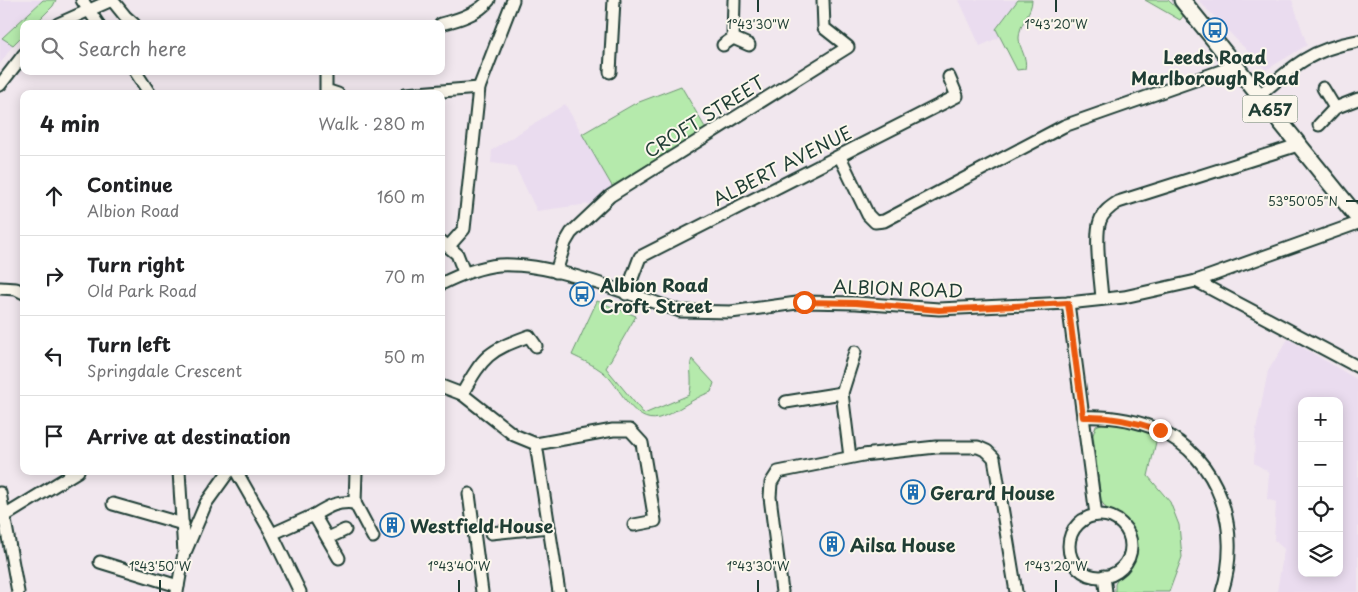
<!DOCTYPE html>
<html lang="en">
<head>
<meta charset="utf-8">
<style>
  body { margin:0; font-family:"Playpen Sans",sans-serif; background:#f2f2f2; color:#202124 }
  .controls { position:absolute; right:15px; bottom:15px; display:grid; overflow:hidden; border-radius:10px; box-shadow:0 2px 12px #0003 }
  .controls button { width:45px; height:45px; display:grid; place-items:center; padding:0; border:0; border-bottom:1px solid #e0e0e0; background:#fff; color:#202124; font:25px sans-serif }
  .stop { position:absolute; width:15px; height:15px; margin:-11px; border:4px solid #ea580c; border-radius:50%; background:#fff }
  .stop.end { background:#ea580c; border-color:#fff; box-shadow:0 1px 5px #0008 }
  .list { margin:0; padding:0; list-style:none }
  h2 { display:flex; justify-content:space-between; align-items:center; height:65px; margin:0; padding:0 20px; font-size:21px }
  h2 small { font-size:16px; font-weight:400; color:#757577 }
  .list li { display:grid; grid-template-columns:32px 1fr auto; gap:15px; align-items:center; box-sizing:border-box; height:80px; padding:0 20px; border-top:1px solid #e0e0e0 }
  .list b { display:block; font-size:19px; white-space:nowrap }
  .list p { margin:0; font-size:16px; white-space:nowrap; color:#757577 }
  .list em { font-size:16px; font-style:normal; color:#757577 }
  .icon { flex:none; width:28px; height:28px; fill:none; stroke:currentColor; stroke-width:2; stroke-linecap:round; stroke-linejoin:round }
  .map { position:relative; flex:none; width:1358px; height:592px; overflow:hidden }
  .search { position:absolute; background:#fff; box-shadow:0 2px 12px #0003; left:20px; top:20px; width:425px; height:55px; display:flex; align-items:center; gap:12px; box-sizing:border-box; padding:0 18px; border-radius:10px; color:#757577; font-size:19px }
  .panel { position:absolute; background:#fff; box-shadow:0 2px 12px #0003; left:20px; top:90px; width:425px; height:385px; border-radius:10px }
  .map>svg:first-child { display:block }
</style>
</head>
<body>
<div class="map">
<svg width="1358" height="592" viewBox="0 0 1358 592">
  <rect width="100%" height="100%" fill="#f1e7ee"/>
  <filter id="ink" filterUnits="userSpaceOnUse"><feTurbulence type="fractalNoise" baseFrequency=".02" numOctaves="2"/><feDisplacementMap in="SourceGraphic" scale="10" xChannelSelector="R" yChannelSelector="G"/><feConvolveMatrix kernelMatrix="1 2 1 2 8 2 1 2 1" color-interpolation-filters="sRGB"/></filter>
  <g filter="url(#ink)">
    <g fill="#eadcef" fill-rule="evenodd">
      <path d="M0,0H43L2,37L13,45L0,64Z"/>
      <path d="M959,0H1018L996,29L1000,37L980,46Z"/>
      <path d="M1198,0H1292L1307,45L1266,70Z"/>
      <path d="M565,104L612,186L596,203L537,211L515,166L491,163L492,150Z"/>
      <path d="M1288,339L1358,380V592H1277L1284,549L1274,540L1276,502L1267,499L1269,472L1254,463L1255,435L1268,371ZM1302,401H1339V573H1302Z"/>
    </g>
    <g fill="#b5eaac" stroke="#6a9470">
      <path d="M43,0H56L53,6L35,24H24V34L13,45L2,38Z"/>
      <path d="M1018,0H1032C1032,13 1019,23 1019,38C1019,49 1028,57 1025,69L1017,70L996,29Z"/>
      <path d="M1145,0H1168L1184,15L1180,20Z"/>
      <path d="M681,86L706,129L612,186L582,134L634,104Z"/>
      <path d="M597,301L636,316L606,368L644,414L689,395C694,382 688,367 692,359L714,383L711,392C692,398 678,412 659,418C633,425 620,385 603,372C594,365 582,360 572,355Z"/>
      <path d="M1106,422L1124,424L1150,432L1156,442L1148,476L1170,502L1179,525L1182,557L1169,592H1115V584L1137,546L1127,521L1106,508L1101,501L1093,435L1096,426Z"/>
    </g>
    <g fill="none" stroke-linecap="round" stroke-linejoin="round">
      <g stroke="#1f3d34" stroke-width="15">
        <g id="minor">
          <path d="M82,0L98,24"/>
          <path d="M112,0L125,16L134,24"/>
          <path d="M58,24L112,0"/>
          <path d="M441,24C458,20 478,14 489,0"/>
          <path d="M733,38L749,45"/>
          <path d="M723,45L733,38L734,0"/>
          <path d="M135,71L150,94"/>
          <path d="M326,71V90L338,94"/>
          <path d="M610,72L614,0"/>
          <path d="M0,85L24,54"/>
          <path d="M1323,88L1335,108"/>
          <path d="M405,94L479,88"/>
          <path d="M1260,95C1294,65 1312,49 1358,41"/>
          <path d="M1319,125L1335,108L1358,99"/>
          <path d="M840,157L868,215L875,222L884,221L1064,126L1235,66"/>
          <path d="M441,241L457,254L464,272"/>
          <path d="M449,246L464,229L479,88L513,0"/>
          <path d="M556,272L565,243L571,233L610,196L848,47L824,28L823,0"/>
          <path d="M1196,281L1358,367"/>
          <path d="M441,284C459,275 478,267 499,265C553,262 627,294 680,311L731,312L804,302L856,303L939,309L1068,303L1124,297L1196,281L1358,223"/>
          <path d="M0,288L16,289L24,293"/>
          <path d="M626,294L640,257L957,96L949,77"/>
          <path d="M1102,299C1101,281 1094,237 1100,221C1103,212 1110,207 1118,202L1298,145"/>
          <path d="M1068,303L1096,515"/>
          <path d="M441,386L462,394L514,435L536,444L613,430H630L642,443L655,521L634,525"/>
          <path d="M462,394C484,355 488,351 529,336L536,346"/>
          <path d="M786,402L842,393"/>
          <path d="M1083,417C1109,416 1134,419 1158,430C1220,457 1242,531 1222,592"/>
          <path d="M536,444L559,592"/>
          <path d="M850,457L842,393L855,352"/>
          <path d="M236,471L272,534L300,592"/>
          <path d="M0,493L18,592"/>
          <path d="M469,494L482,592"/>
          <path d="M355,503L373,537"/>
          <path d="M113,504L183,524"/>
          <path d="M314,515C329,506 337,501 355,503L356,471"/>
          <circle cx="1100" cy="546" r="31"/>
          <path d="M3,517L78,471"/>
          <path d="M491,533L549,527"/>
          <path d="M272,534L314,515L339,558"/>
          <path d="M328,538L345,530"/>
          <path d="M186,550L206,503L229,471"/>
          <path d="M100,562L178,586"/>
          <path d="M1104,576L1106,592"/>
          <path d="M177,592L184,553L179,471"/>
          <path d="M782,592L770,497L771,483L778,472L863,455L936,447H978L987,451L994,458L1016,592"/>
        </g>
      </g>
      <g stroke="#1f3d34" stroke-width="19">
        <path id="major" d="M1182,0L1358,218"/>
      </g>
      <use href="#minor" stroke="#fbf7ec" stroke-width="11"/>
      <use href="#major" stroke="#fbf7ec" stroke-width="15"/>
    </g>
  </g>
  <g fill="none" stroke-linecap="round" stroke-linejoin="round" filter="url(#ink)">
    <path stroke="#ea580c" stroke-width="6" d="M804,302L856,303L939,310L1068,303L1083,417C1111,416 1134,421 1160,430"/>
  </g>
  <path fill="none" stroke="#1f3d34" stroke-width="2" d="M758,0V12M1056,0V12M1346,201H1358M160,580V592M459,580V592M758,580V592M1056,580V592"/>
  <defs>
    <g id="bus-ring" transform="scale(1.25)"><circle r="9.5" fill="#fbf7ec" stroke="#1f6fb2" stroke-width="1.5"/><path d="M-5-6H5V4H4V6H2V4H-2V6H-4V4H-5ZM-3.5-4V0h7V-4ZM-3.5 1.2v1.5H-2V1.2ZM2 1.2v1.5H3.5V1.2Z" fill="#1f6fb2"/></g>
    <g id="building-ring" transform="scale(1.25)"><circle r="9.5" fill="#fbf7ec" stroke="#1f6fb2" stroke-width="1.5"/><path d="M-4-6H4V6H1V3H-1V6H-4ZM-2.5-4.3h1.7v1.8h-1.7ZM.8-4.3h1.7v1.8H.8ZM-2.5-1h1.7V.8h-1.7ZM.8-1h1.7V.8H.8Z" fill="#1f6fb2"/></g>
  </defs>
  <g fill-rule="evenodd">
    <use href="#bus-ring" x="1215" y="30"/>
    <use href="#bus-ring" x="582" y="294"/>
    <use href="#building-ring" x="913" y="492"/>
    <use href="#building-ring" x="392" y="525"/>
    <use href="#building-ring" x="832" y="544"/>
  </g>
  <g text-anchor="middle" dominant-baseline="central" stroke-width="4" stroke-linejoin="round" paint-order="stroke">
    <rect fill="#fbf7ec" stroke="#61756b" stroke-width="1" x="1242.5" y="95.5" width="55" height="27" rx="4"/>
    <g font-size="16" font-weight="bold" fill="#1f3d34">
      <text x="1270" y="109">A657</text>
    </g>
    <g font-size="18" font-weight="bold" fill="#1f3d34" stroke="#fbf7ec" text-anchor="start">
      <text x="1215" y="56" text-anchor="middle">Leeds Road<tspan x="1215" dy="21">Marlborough Road</tspan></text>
      <text x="600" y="284">Albion Road<tspan x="600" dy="21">Croft Street</tspan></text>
      <text x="930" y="492">Gerard House</text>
      <text x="410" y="525">Westfield House</text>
      <text x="850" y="544">Ailsa House</text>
    </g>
    <g font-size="18" fill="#1f3d34" stroke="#fbf7ec">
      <text transform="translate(704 116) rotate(-32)">CROFT STREET</text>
      <text transform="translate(782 165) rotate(-27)">ALBERT AVENUE</text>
      <text transform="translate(898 288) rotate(2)">ALBION ROAD</text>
    </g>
  </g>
  <g font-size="12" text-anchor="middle" fill="#1f3d34" stroke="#fbf7ec" stroke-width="4" stroke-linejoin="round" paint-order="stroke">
    <text x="758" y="29">1°43'30"W</text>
    <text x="1056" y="29">1°43'20"W</text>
    <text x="1303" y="206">53°50'05"N</text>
    <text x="160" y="571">1°43'50"W</text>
    <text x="459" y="571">1°43'40"W</text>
    <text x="758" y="571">1°43'30"W</text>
    <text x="1056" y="571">1°43'20"W</text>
  </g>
</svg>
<div class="controls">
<button>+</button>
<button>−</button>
<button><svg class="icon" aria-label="locate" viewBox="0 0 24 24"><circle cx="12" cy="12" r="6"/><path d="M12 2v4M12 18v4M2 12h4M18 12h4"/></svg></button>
<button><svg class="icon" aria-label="layers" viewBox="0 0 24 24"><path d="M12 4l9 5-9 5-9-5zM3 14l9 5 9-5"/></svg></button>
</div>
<div class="stop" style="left:804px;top:302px"></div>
<div class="stop end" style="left:1160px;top:430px"></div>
<div class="search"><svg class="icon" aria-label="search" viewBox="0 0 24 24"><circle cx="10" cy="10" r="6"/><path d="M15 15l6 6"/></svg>Search here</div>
<section class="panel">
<h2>4 min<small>Walk · 280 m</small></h2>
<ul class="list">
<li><svg class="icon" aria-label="ahead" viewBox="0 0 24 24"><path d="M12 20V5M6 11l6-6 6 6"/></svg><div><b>Continue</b><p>Albion Road</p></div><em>160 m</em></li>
<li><svg class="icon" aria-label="right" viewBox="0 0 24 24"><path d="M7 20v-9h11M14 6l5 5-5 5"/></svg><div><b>Turn right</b><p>Old Park Road</p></div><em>70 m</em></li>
<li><svg class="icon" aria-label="left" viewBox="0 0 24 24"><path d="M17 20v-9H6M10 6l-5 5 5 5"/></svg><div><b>Turn left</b><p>Springdale Crescent</p></div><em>50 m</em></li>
<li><svg class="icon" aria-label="arrive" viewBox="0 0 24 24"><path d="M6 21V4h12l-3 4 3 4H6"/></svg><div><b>Arrive at destination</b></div></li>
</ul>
</section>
</div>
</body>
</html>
